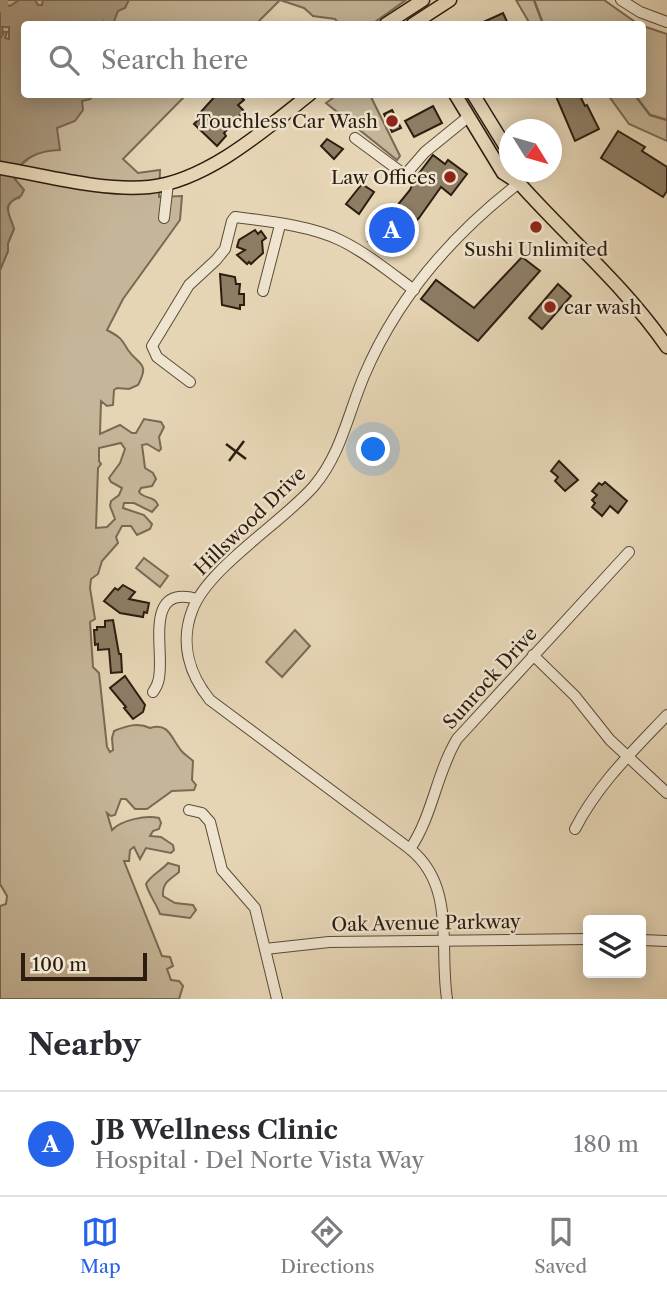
<!DOCTYPE html>
<html lang="en">
<head>
<meta charset="utf-8">
<style>
  body { margin:0; font-family:"Libre Caslon Text",serif; background:#f2f2f3; color:#2b2b33 }
  .controls { position:absolute; right:21px; bottom:21px; display:grid; overflow:hidden; border-radius:7px; box-shadow:0 4px 18px #0003 }
  .controls button { width:63px; height:63px; display:grid; place-items:center; padding:0; border:0; border-bottom:2px solid #e1e1e2; background:#fff; color:#2b2b33; font:35px sans-serif }
  .compass { position:absolute; left:499px; top:119px; width:63px; height:63px; border-radius:50%; background:#fff; box-shadow:0 4px 18px #0003; rotate:127deg }
  .scale { position:absolute; left:21px; bottom:18px; width:126px; box-sizing:border-box; padding-left:7px; border:4px solid #2c1d0f; border-top:0; font-size:19px; line-height:24px; white-space:nowrap; color:#2c1d0f; -webkit-text-stroke:5px #efe4cf; paint-order:stroke }
  .you { position:absolute; left:374px; top:450px; width:24px; height:24px; margin:-18px; border:5px solid #fff; border-radius:50%; background:#1a73e8; box-shadow:0 0 0 10px #1a73e833 }
  .badge { display:grid; place-items:center; width:46px; height:46px; border-radius:50%; background:#2563eb; color:#fff; font-size:23px; font-weight:700 }
  .pin { position:absolute; translate:-50% -50%; border:4px solid #fff; box-shadow:0 2px 7px #0006 }
  .list { margin:0; padding:0; list-style:none }
  h2 { display:flex; justify-content:space-between; align-items:center; height:91px; margin:0; padding:0 28px; font-size:30px }
  h2 small { font-size:23px; font-weight:400; color:#7c7c81 }
  .list li { display:grid; grid-template-columns:46px 1fr auto; gap:21px; align-items:center; box-sizing:border-box; height:105px; padding:0 28px; border-top:2px solid #e1e1e2 }
  .list b { display:block; font-size:26px; white-space:nowrap }
  .list p { margin:0; font-size:23px; white-space:nowrap; color:#7c7c81 }
  .list em { font-size:23px; font-style:normal; color:#7c7c81 }
  .icon { flex:none; width:38px; height:38px; fill:none; stroke:currentColor; stroke-width:2; stroke-linecap:round; stroke-linejoin:round }
  .map { position:relative; flex:none; width:667px; height:999px; overflow:hidden }
  .search { position:absolute; background:#fff; box-shadow:0 4px 18px #0003; left:21px; right:21px; top:21px; height:77px; display:flex; align-items:center; gap:18px; box-sizing:border-box; padding:0 24px; border-radius:7px; color:#7c7c81; font-size:26px }
  .sheet { height:196px; background:#fff }
  nav { display:flex; justify-content:space-around; align-items:center; box-sizing:border-box; height:98px; border-top:2px solid #e1e1e2; background:#fff; font-size:19px; color:#7c7c81 }
  nav a { display:grid; justify-items:center; gap:4px }
  nav .on { color:#2563eb }
  .map>svg:first-child { display:block }
</style>
</head>
<body>
<div class="map">
<svg width="667" height="999" viewBox="0 0 667 999">
  <rect width="100%" height="100%" fill="#e6d5b5"/>
  <filter id="stains"><feTurbulence type="fractalNoise" baseFrequency=".00286" numOctaves="4"/><feColorMatrix values="0 0 0 0 .2 0 0 0 0 .09 0 0 0 0 .02 0 0 0 .5 -.17"/></filter>
  <radialGradient id="worn" r=".72"><stop offset=".6" stop-color="#630" stop-opacity="0"/><stop offset="1" stop-color="#630" stop-opacity=".3"/></radialGradient>
  <g fill="#c6b699" stroke="#796a54" stroke-width="2" fill-rule="evenodd">
    <path d="M0,0H280L256,24H24V94L186,95L123,159L138,173L160,170L159,197L182,196L180,220L123,299L107,330C120,337 121,338 128,350C139,366 150,362 138,385L129,389L117,388L114,390L113,405L107,406L101,401L100,434L120,425L132,433H136L144,419L161,422L164,427L159,437L161,449L159,451L147,444L142,445L145,468L153,473L156,479L152,486L141,488L139,492C144,499 155,496 158,505L152,512L134,503H124L123,508L144,515L152,524L150,529L137,535L131,526H122L116,537L118,543L102,561L98,574L91,579L90,588L95,619L90,622L93,667L99,673L100,682L107,747L110,752L113,750L112,738L114,731C126,726 138,722 150,728C168,722 171,737 180,749C183,754 189,757 193,761L192,780L196,785L194,790L172,791L147,809H135L126,799H121L115,815L111,816L107,813L112,830C121,820 146,815 159,818L161,823L159,829L153,831L150,836L161,837L173,845L174,850L171,853L146,848L140,859L134,847L130,850L129,861H124L162,956L170,957L173,966L167,969L171,980L179,981L183,986L179,999H0V906L6,904L7,896L0,884V270L8,251V243L14,229C11,218 3,209 13,199L19,198C16,182 11,171 26,161L0,156ZM121,443L125,449L120,463L109,478L111,482L122,488L119,495L111,501L110,506L115,519L107,527L96,528L98,468L101,464L99,461V448Z"/>
    <path d="M280,0H406L372,24H339L335,19L313,16L304,8Z"/>
    <path d="M516,0H604L638,24H530Z"/>
    <path d="M643,26L667,34V141L629,124L608,95L642,94Z"/>
    <path d="M337,95H368L371,97L400,156L397,160L326,103Z"/>
    <path d="M144,558L168,576L160,587L136,568Z"/>
    <path d="M295,630L310,646L282,677L266,662Z"/>
    <path d="M168,863L179,866V872C170,880 162,882 163,896L175,903L193,905L196,910L190,918L160,914C156,903 149,895 146,884C151,875 161,871 168,863Z"/>
  </g>
  <path fill="#a7967d" stroke="#766651" stroke-width="2" d="M19,0H35L38,5H42L43,0H129L125,8L118,11L113,24H106L104,22V24H42L41,23L24,24V94L94,95L90,99L82,101L83,110L75,121L57,128L60,150C42,150 18,158 14,178L24,190L21,196C0,205 9,212 14,229L8,243V251L0,270V39L4,32H7L5,38L9,39V27H2L3,32L0,33V3L10,6Z"/>
  <g fill="none" stroke-linecap="round" stroke-linejoin="round">
    <g stroke="#766651" stroke-width="2.5">
      <path d="M534,0L543,24"/>
      <path d="M634,94L650,115L667,120"/>
    </g>
    <path stroke="#a7967d" stroke-width="16" d="M0,4V0"/>
  </g>
  <g fill="#8d7d65" stroke="#2c1d0f" stroke-width="2">
    <path d="M503,13L508,24H479Z"/>
    <path d="M217,94H238L244,100L238,105L244,111L224,133L226,136L217,146L194,124L201,117L199,114Z"/>
    <path d="M555,94H579L585,106L587,105L599,129L575,141Z"/>
    <path d="M433,106L442,123L414,137L405,121Z"/>
    <path d="M392,110L401,128L392,132L384,114Z"/>
    <path d="M618,131L645,147L642,151L667,167V191L663,197L601,158Z"/>
    <path d="M327,139L343,149L334,159L321,146Z"/>
    <path d="M433,155L445,164L448,160L467,174L451,195L441,187L419,218L387,255L368,241L410,190L414,180Z"/>
    <path d="M362,184L374,192L359,214L346,204Z"/>
    <path d="M255,230L258,234L261,231L266,238L262,241L263,253L251,264L249,262L247,264L237,255L245,250L237,247L239,240Z"/>
    <path d="M522,257L540,271L478,341L421,299L436,280L474,308Z"/>
    <path d="M220,274L235,277L236,284H240L239,294H244V305H240V309L222,305Z"/>
    <path d="M558,284L571,296L542,329L529,318Z"/>
    <path d="M559,461L578,480L565,491L555,481L558,477L551,471Z"/>
    <path d="M605,482L627,501L618,513L610,506L602,516L592,507L595,503L592,500L597,495L592,491L599,483L602,485Z"/>
    <path d="M123,585L135,592L129,599L149,603L147,613L144,612L143,617L120,613L104,601L115,588L118,590Z"/>
    <path d="M113,620L119,654H121L122,672L111,673L109,649L98,650V644L95,645L94,630H97V627H105V621Z"/>
    <path d="M125,676L145,705L143,712L133,719L124,708L126,707L110,688Z"/>
  </g>
  <g fill="none" stroke-linecap="round" stroke-linejoin="round">
    <g stroke="#5a4b38" stroke-width="12">
      <g id="minor">
        <path d="M621,0L640,12L667,22"/>
        <path d="M355,138L405,175L425,152L468,117"/>
        <path d="M164,218L168,183"/>
        <path d="M263,291L280,225"/>
        <path d="M190,382L157,357L152,346L189,285L216,260L225,249L232,221L235,217C267,221 313,226 342,241C368,254 391,273 414,290"/>
        <path d="M533,655L575,696L610,740L667,793"/>
        <path d="M153,692C155,689 157,686 158,682C167,657 140,583 197,599"/>
        <path d="M189,810L202,813L210,822L222,870L255,908L277,999"/>
        <path d="M575,829C598,784 633,751 667,715"/>
        <path d="M410,849C433,815 436,774 457,739L629,552"/>
        <path d="M641,940L667,941"/>
        <path d="M265,949L329,942L588,939"/>
        <path d="M447,999C439,947 456,886 410,849L210,700C189,674 180,643 192,611C207,568 282,523 314,486C341,454 348,414 364,376C397,298 453,234 519,183"/>
      </g>
    </g>
    <g stroke="#2c1d0f" stroke-width="15">
      <g id="major">
        <path d="M386,24L423,0"/>
        <path d="M413,24L450,0"/>
        <path d="M455,94L503,173L519,183C568,238 625,286 667,347"/>
        <path d="M473,94L510,154"/>
        <path d="M0,168C48,176 100,191 149,187C207,181 266,129 310,94"/>
      </g>
    </g>
    <use href="#minor" stroke="#efe4cf" stroke-width="10"/>
    <use href="#major" stroke="#e6d5b5" stroke-width="12"/>
  </g>
  <path fill="none" stroke="#2c1d0f" stroke-width="2.5" d="M226,444L246,459M229,461L244,441"/>
  <g fill="#8f2418" stroke="#efe4cf" stroke-width="2.5">
    <circle cx="392" cy="121" r="7"/>
    <circle cx="450" cy="177" r="7"/>
    <circle cx="536" cy="227" r="7"/>
    <circle cx="550" cy="307" r="7"/>
  </g>
  <g text-anchor="middle" dominant-baseline="central" stroke-width="5" stroke-linejoin="round" paint-order="stroke">
    <g font-size="19" fill="#2c1d0f" stroke="#efe4cf" text-anchor="end">
      <text x="378" y="121">Touchless Car Wash</text>
      <text x="436" y="177">Law Offices</text>
      <text x="536" y="249" text-anchor="middle">Sushi Unlimited</text>
      <text x="564" y="307" text-anchor="start">car wash</text>
    </g>
    <g font-size="19" fill="#2c1d0f" stroke="#efe4cf">
      <text transform="translate(250 521) rotate(-44)">Hillswood Drive</text>
      <text transform="translate(490 678) rotate(-48)">Sunrock Drive</text>
      <text transform="translate(426 923) rotate(-1)">Oak Avenue Parkway</text>
    </g>
  </g>
  <rect width="100%" height="100%" filter="url(#stains)"/>
  <rect width="100%" height="100%" fill="url(#worn)"/>
</svg>
<div class="controls">
<button><svg class="icon" aria-label="layers" viewBox="0 0 24 24"><path d="M12 4l9 5-9 5-9-5zM3 14l9 5 9-5"/></svg></button>
</div>
<svg class="compass" viewBox="-18 -18 36 36"><path d="M0-13l5 13h-10z" fill="#e53935"/><path d="M0 13l5-13h-10z" fill="#7c7c81"/></svg>
<div class="scale">100 m</div>
<div class="you"></div>
<div class="pin badge" style="left:392px;top:230px">A</div>
<div class="search"><svg class="icon" aria-label="search" viewBox="0 0 24 24"><circle cx="10" cy="10" r="6"/><path d="M15 15l6 6"/></svg>Search here</div>
</div>
<section class="sheet">
<h2>Nearby<small></small></h2>
<ul class="list">
<li><span class="badge">A</span><div><b>JB Wellness Clinic</b><p>Hospital · Del Norte Vista Way</p></div><em>180 m</em></li>
</ul>
</section>
<nav>
<a class="on"><svg class="icon" aria-label="map" viewBox="0 0 24 24"><path d="M3 6l6-2 6 2 6-2v14l-6 2-6-2-6 2zM9 4v14M15 6v14"/></svg>Map</a>
<a><svg class="icon" aria-label="directions" viewBox="0 0 24 24"><path d="M12 3l9 9-9 9-9-9zM9 14v-3h6M13 9l2 2-2 2"/></svg>Directions</a>
<a><svg class="icon" aria-label="saved" viewBox="0 0 24 24"><path d="M7 4h10v16l-5-4-5 4z"/></svg>Saved</a>
</nav>
</body>
</html>
